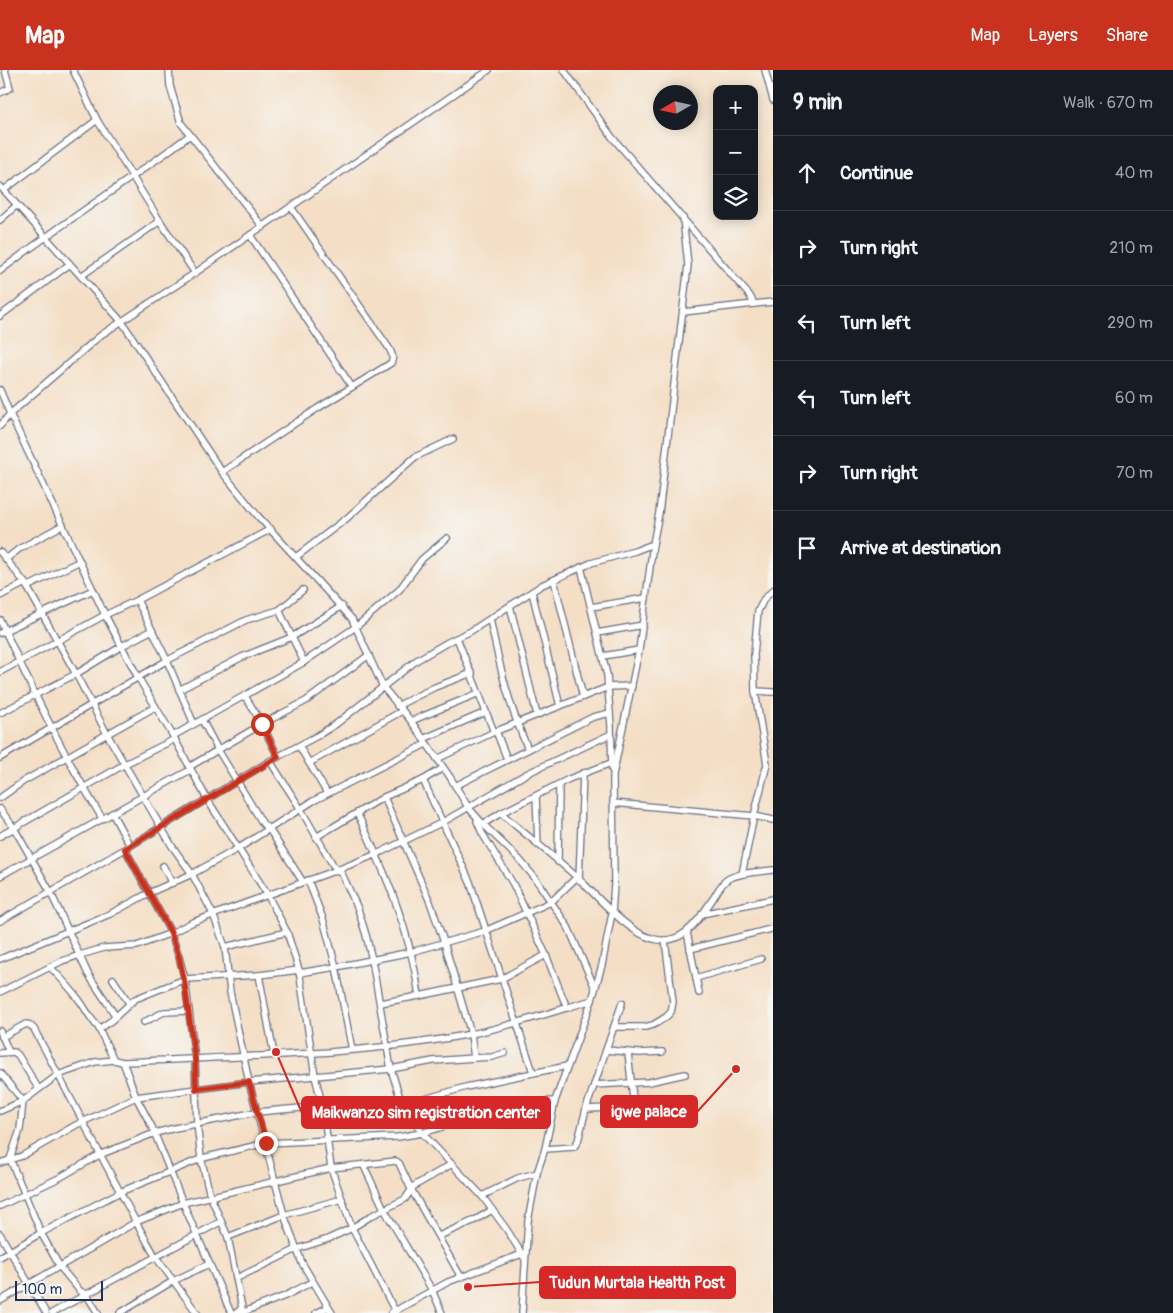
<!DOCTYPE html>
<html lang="en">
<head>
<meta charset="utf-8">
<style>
  body { margin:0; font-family:Pangolin,sans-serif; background:#242831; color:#f1f3f6 }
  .controls { position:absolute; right:15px; top:15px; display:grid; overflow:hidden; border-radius:10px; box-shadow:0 2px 12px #0003 }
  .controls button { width:45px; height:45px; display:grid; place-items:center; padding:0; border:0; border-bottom:1px solid #363941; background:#171b24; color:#f1f3f6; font:25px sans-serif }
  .compass { position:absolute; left:653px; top:15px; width:45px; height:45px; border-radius:50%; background:#171b24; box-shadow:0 2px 12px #0003; rotate:261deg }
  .scale { position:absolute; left:15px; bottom:12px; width:88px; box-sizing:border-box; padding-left:5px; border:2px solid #1b2f5e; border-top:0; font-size:14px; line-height:18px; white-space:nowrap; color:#1b2f5e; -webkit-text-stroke:4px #f6f6f2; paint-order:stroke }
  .stop { position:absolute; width:15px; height:15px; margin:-11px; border:4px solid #c8321e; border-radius:50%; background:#fff }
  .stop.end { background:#c8321e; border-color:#fff; box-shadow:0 1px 5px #0008 }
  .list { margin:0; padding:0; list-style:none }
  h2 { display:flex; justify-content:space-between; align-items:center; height:65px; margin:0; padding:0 20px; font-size:21px }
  h2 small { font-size:16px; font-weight:400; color:#9ea1a6 }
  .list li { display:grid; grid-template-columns:32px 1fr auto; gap:15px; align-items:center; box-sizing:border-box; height:75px; padding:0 20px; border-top:1px solid #363941 }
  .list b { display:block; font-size:19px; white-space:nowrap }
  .list em { font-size:16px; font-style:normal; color:#9ea1a6 }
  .icon { flex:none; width:28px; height:28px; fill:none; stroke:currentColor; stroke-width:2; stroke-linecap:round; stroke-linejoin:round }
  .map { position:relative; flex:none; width:773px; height:1243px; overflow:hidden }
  header { display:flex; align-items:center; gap:30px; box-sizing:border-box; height:70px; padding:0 25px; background:#c8321e; color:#fff }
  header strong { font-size:24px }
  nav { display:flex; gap:28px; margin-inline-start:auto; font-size:18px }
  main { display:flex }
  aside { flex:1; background:#171b24 }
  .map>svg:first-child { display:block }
</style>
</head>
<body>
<header>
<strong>Map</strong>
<nav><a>Map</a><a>Layers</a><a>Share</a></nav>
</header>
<main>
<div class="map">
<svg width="773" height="1243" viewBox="0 0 773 1243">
  <rect width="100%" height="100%" fill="#f6f6f2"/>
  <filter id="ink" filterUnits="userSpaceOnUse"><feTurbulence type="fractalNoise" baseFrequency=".02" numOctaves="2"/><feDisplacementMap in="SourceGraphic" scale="10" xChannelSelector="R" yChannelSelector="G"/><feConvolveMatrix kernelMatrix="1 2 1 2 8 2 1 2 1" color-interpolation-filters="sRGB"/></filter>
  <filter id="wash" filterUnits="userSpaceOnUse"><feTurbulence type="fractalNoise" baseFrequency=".0096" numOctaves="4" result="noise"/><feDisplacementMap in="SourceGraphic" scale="20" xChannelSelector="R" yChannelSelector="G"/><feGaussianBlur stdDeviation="1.12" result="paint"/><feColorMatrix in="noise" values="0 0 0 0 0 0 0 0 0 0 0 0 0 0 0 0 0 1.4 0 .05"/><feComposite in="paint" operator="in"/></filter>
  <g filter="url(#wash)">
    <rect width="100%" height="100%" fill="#f4dfc6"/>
  </g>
  <g filter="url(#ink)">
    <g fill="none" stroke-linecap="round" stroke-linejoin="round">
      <g stroke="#676d82" stroke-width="8">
        <g id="street">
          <path d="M73,0L97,50L160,151L195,203"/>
          <path d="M169,0L170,16L181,53L263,157"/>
          <path d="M564,0L612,67L750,226L754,234L773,232"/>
          <path d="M765,0L773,30"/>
          <path d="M0,23L10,18L5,0"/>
          <path d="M0,116L122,252L222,402L257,445L352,549L383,617L411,651L450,707L468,737L483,754L519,789L535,808L568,857L595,918"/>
          <path d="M4,120L97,50"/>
          <path d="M0,150L17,135"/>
          <path d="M250,165L352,317"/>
          <path d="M0,201C62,153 128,112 190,65"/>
          <path d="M81,206L160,151"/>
          <path d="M683,242L754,234"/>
          <path d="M0,246L70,194"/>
          <path d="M0,320L10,344L105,545L138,607L173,666L207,729L267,824L287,862L299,900L315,1006L323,1038L331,1098L352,1158L396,1243"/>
          <path d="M0,356L10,344L101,265L195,203L489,0"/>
          <path d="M222,402L318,338L391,293C394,287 392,284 389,278L291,137"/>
          <path d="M0,482L25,513L76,604L107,664L172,776L192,804L213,844L225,877L230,922L249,1012L284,1145L302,1193L332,1243"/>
          <path d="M296,487L347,448L415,387L453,369"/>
          <path d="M6,489L19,479L63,455"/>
          <path d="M581,497L607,605L611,656L612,700"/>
          <path d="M554,510L583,627"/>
          <path d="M27,517L80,491"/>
          <path d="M532,522L560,636"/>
          <path d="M0,526L25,513"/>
          <path d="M137,530L165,586L194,654"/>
          <path d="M510,536L537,645"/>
          <path d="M591,537L646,528"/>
          <path d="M279,540L304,592"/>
          <path d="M490,549C499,594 509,637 528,679"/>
          <path d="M0,550C31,617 63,685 102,748"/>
          <path d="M0,563L93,520"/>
          <path d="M597,563L643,555"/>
          <path d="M457,568L494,662"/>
          <path d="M603,586L639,580"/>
          <path d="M0,602L105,545L137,530L271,459"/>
          <path d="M179,620L242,587L292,567L342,536"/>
          <path d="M755,621L773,622"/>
          <path d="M245,626L262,654L278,687"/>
          <path d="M397,636L435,617L472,603"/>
          <path d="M0,643L76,604L122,576L152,560"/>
          <path d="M202,650L218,680L263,754L269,759L303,812"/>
          <path d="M411,651L479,623"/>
          <path d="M496,661L507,689"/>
          <path d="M173,666L304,592L357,556L399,520L422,489L447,468"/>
          <path d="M423,669L486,642"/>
          <path d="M299,676L327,723"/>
          <path d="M0,688L166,591L246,550L279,540L303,520"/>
          <path d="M437,689L494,662L583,627L608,617L632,616"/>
          <path d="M270,691L300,738L333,795L342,804L358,839L366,865L372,890L391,999L400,1028L422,1063L482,1126L507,1160L525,1189"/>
          <path d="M309,693L402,641"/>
          <path d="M189,697L262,654L306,631L369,585"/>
          <path d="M423,710L470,812L533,1002"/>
          <path d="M455,716L593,647L610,643"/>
          <path d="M536,726L538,775"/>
          <path d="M0,728L24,711L155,637"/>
          <path d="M613,733L754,746L773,750"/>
          <path d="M0,739L14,758L50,821L88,904L115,945"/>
          <path d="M112,743L130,776"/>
          <path d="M357,743C385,801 411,862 419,926L380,933"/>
          <path d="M501,743C527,766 555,787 580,810C598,827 629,864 654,869C665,872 677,869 686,862C696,854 705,841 712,830C717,823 721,813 728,809C741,802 759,802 773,800"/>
          <path d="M477,751L482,763L513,814L546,885L567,938"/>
          <path d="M483,754L501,743L569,709L611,693"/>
          <path d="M0,766L125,694L175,669"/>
          <path d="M316,767L384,727L423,710L443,698"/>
          <path d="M125,779L171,863L179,887L185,909L195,989L197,1054L201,1088L210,1125L228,1167L242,1238L236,1243"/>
          <path d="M558,792L559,715"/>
          <path d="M163,796L173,813"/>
          <path d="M742,804L754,746L767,694L755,621L754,584L758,541L764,529L773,520"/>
          <path d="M0,806L190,700"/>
          <path d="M308,810L323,849L336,897L352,980"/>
          <path d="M579,810L583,703"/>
          <path d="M702,844L773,829"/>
          <path d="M0,851L125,779L270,691L317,666L336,654L417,590L448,572L471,561L542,515L591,493L635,481L653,474"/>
          <path d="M687,862L699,923"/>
          <path d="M225,877L287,862"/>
          <path d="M690,879L771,859"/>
          <path d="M0,889L110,844L149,823L192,804L239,778L313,731L426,674"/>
          <path d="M50,897C61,908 71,919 80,931C87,941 91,950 99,958"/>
          <path d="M299,903L336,897L411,882L485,861L551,832L577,807"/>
          <path d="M259,905L274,985"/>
          <path d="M696,908L761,889"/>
          <path d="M113,909L129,933"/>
          <path d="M0,922L62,891L80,885L104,878L137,876L171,863L193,852L337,800L377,784L443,752L526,704L611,664"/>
          <path d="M419,926L501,909L546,885"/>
          <path d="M144,952L164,942L189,941"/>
          <path d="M614,957H645L653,955L666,947L671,942L673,932L665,870"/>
          <path d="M0,961L9,982"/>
          <path d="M2,967L26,954L30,955L34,959L136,1152L155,1186L197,1243"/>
          <path d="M606,980L639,983L662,982"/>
          <path d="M0,983L14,982L18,985L38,1018"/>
          <path d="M474,988L492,987L505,983"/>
          <path d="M114,990L99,959L112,950L135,929L185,909L259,905L299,900"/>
          <path d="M123,992L136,1027L152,1057L183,1133L231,1243"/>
          <path d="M0,1003L23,1031L20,1060L10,1089L41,1163L60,1197L80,1221L86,1224L98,1243"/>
          <path d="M594,1015L649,1012L685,1004"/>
          <path d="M404,1035L466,1017L567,996"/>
          <path d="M586,1039L634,1037L628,983"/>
          <path d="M0,1041L23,1031L58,1005L95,992L114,990L123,992C239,986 357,986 471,964C512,956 552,942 592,930"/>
          <path d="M545,1079L574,1077L578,1071L586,1039L622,933"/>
          <path d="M0,1093L22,1086L76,1055L136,1027L249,1012L391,999L433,991L474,988L471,964L444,872L430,832L384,727"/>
          <path d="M364,1096L384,1139L432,1220L442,1243"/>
          <path d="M482,1126L518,1108L537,1103"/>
          <path d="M0,1136L59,1108L99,1085L155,1063L175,1058L257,1042L312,1037L323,1038L400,1028"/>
          <path d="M0,1164L46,1243"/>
          <path d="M439,1166L475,1150L492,1140"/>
          <path d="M228,1167L284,1145L342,1129"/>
          <path d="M0,1187L41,1163L120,1122L203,1088L266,1073L398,1067L422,1063L516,1035L537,1032L555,1031"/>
          <path d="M237,1208L297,1179L328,1169L352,1158L371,1146L405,1129L414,1116L452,1094"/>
          <path d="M0,1231L136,1152L183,1133L331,1098L396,1091L399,1093L411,1119L461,1207"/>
          <path d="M52,1243L220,1152"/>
          <path d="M120,1243L173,1211L209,1194"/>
          <path d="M241,1243L285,1226L312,1212"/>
          <path d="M316,1243L327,1238"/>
          <path d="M391,1243L448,1212L522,1184"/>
          <path d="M522,1243L528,1151L537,1103L545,1079L555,1031L592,930L602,895L612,843L614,814L613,705L639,580L653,474L659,443L688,195L683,148"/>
        </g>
      </g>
      <use href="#street" stroke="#fff" stroke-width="5.5"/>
    </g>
  </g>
  <g fill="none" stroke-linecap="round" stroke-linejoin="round" filter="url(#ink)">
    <path stroke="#c8321e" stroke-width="6" d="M262,654L278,687L125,779L171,863L179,887L184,910L195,989L196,1019L249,1012L266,1073"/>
  </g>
  <path fill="none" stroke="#d62828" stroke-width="2" d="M736 999L697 1042M276 982L302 1043M468 1217L540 1212"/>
  <g fill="#d62828" stroke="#f6f6f2" stroke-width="2">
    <circle cx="736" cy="999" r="5"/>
    <circle cx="276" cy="982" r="5"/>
    <circle cx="468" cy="1217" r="5"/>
  </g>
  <g fill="#d62828" stroke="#d62828" stroke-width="2">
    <rect x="601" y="1026" width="96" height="31" rx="5"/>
    <rect x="302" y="1027" width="248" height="31" rx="5"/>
    <rect x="540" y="1197" width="195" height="31" rx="5"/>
  </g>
  <g font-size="16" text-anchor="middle" font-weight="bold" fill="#fff">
    <text x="649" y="1047">igwe palace</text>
    <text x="426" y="1048">Maikwanzo sim registration center</text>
    <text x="637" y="1218">Tudun Murtala Health Post</text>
  </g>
</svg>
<div class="controls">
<button>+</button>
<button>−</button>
<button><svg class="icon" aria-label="layers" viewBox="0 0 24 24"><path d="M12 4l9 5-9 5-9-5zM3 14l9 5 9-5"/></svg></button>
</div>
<svg class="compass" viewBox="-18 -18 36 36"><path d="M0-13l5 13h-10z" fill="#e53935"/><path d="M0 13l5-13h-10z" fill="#9ea1a6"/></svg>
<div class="scale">100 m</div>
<div class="stop" style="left:262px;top:654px"></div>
<div class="stop end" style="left:266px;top:1073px"></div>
</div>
<aside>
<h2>9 min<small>Walk · 670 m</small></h2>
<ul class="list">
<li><svg class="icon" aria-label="ahead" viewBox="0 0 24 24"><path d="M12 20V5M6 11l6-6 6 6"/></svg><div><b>Continue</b></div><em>40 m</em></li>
<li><svg class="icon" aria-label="right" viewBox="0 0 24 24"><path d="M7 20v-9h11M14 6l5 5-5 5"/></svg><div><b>Turn right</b></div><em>210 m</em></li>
<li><svg class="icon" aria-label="left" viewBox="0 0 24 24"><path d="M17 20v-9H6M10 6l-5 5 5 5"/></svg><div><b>Turn left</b></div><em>290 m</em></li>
<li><svg class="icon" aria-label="left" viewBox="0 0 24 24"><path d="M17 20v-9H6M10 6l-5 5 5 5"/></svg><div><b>Turn left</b></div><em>60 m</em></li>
<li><svg class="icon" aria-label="right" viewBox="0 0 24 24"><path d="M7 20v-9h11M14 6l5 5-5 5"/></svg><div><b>Turn right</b></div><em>70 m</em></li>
<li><svg class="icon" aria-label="arrive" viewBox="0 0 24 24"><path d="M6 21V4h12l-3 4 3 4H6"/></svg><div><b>Arrive at destination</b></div></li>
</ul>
</aside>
</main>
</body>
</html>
